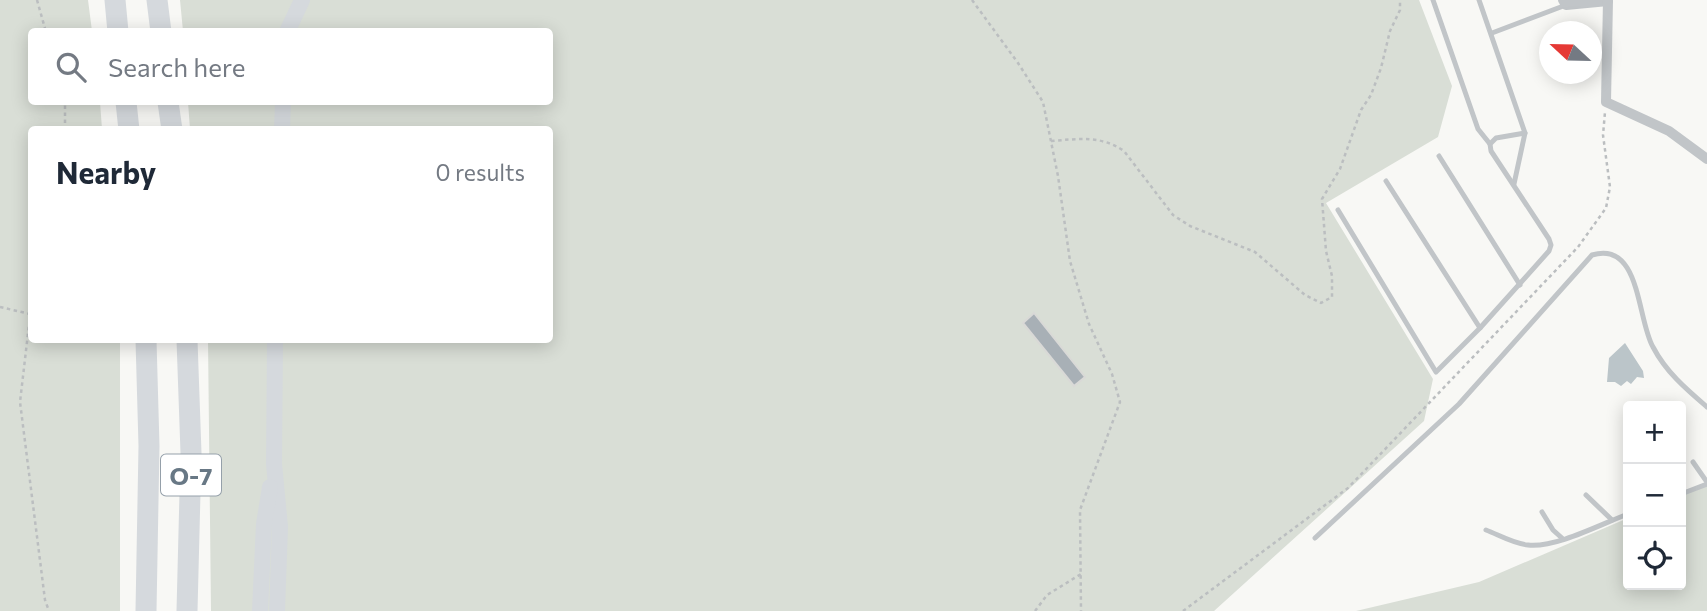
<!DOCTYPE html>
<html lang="en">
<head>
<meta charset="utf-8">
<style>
  body { margin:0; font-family:Commissioner,sans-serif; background:#f2f2f3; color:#1f2937 }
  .controls { position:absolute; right:21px; bottom:21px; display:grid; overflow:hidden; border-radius:7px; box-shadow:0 4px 18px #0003 }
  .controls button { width:63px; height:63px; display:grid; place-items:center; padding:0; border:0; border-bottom:2px solid #e0e1e3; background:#fff; color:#1f2937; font:35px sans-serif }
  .compass { position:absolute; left:1539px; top:21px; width:63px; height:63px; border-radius:50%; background:#fff; box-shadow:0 4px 18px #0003; rotate:292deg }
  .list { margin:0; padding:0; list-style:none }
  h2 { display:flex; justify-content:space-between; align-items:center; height:91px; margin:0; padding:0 28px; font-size:30px }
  h2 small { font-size:23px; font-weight:400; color:#747a83 }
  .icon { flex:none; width:38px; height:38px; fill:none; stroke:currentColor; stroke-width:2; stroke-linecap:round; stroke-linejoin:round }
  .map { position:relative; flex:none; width:1707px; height:611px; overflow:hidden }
  .search { position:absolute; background:#fff; box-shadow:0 4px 18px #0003; left:28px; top:28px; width:525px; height:77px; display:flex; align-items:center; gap:18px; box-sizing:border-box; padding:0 24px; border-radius:7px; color:#747a83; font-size:26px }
  .panel { position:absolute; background:#fff; box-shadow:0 4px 18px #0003; left:28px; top:126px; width:525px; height:217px; border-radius:7px }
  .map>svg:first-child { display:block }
</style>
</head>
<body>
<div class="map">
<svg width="1707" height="611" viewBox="0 0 1707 611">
  <rect width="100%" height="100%" fill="#f8f8f5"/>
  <g fill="#d9ded6">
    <path d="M0,0H88L92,31L32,32V102H100L102,129L32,130V340H120V611H0Z"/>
    <path d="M180,0H1419L1452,86L1438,137L1326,203L1433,379L1424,421L1214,611H211L208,340H550V130L190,129L188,102H550V32L183,31Z"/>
    <path d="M1707,485V611H1356L1479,582L1628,518V585H1681V496Z"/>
  </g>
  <path fill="#bbc5c9" d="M1625,343L1643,371L1644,378L1637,377L1631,384L1627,381L1621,386L1615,382H1607L1609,358Z"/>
  <path fill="#a8b0b6" stroke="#d9d9d7" stroke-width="2" d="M1034,313L1085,377L1074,386L1023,323Z"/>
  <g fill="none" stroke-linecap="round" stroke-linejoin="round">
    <g stroke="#bbbec0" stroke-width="2.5" stroke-dasharray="3.5 3.5" stroke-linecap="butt">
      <path d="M37,0L46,32"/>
      <path d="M972,0L1018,63L1043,102L1058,176L1070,261L1089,324L1112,374L1120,402L1080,510L1081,611"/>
      <path d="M65,130V102"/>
      <path d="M1051,141C1078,139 1101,135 1124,151L1173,215L1190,226L1255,252L1305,295L1321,303L1332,297V276L1326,251L1322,199L1340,169L1361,110L1371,95L1381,68L1390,31L1400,10V0"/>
      <path d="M32,299L20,402L45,600L49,611"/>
      <path d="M0,307L30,314"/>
      <path d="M1035,611L1047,595L1081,574"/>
      <path d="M1183,611L1348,488L1578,247L1606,208L1610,187L1603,135L1605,112"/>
    </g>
    <g stroke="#c1c5c8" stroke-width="5">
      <path d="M1433,0L1478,129L1490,144"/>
      <path d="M1479,0L1525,133L1514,184"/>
      <path d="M1492,33L1566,5"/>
      <path d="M1439,156L1520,285"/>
      <path d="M1386,181L1480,328"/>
      <path d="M1338,210L1436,372L1480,328L1549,251L1551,245L1549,239L1491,151L1490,144L1496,138L1525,133"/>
      <path d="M1693,462L1707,482"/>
      <path d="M1681,494L1707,484"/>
      <path d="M1586,495L1612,520"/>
      <path d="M1542,512L1553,530L1563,539"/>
      <path d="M1486,530C1499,535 1514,544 1528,545C1556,548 1601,524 1628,514"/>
      <path d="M1315,538L1459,404L1592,255C1641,240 1637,320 1653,347C1666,372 1686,389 1707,407"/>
    </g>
    <g stroke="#c1c5c8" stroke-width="10">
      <path d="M1563,0L1566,5L1608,1"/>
      <path d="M1608,0L1606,102L1669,131L1707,159"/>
    </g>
    <g stroke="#d5d9dd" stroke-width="16">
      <path d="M287,32L302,0"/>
      <path d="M282,130L283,102"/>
      <path d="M275,340L274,464L280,527L277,611"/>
      <path d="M260,611L264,524L270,487"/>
    </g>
    <g stroke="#d5d9dd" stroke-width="21">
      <path d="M115,0L118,32"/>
      <path d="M157,0L161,32"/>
      <path d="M126,102L129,130"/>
      <path d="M168,102L172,130"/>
      <path d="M146,340L149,446L146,611"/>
      <path d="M187,611L191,453L187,340"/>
    </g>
  </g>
  <g text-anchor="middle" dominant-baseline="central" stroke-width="7" stroke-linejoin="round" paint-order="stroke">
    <rect fill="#fff" stroke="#95a0aa" stroke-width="2" x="161" y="454.5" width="60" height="41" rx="5"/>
    <g font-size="24" font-weight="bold" fill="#687885">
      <text x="191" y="475">O-7</text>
    </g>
  </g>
</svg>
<div class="controls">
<button>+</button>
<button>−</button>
<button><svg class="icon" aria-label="locate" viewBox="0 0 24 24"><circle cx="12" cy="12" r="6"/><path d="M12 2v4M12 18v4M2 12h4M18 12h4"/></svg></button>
</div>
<svg class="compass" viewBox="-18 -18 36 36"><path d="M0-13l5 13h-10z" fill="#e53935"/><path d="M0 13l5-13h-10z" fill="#747a83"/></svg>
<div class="search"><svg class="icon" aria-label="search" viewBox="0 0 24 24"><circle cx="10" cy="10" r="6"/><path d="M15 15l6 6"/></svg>Search here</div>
<section class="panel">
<h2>Nearby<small>0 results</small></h2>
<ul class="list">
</ul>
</section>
</div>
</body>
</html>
